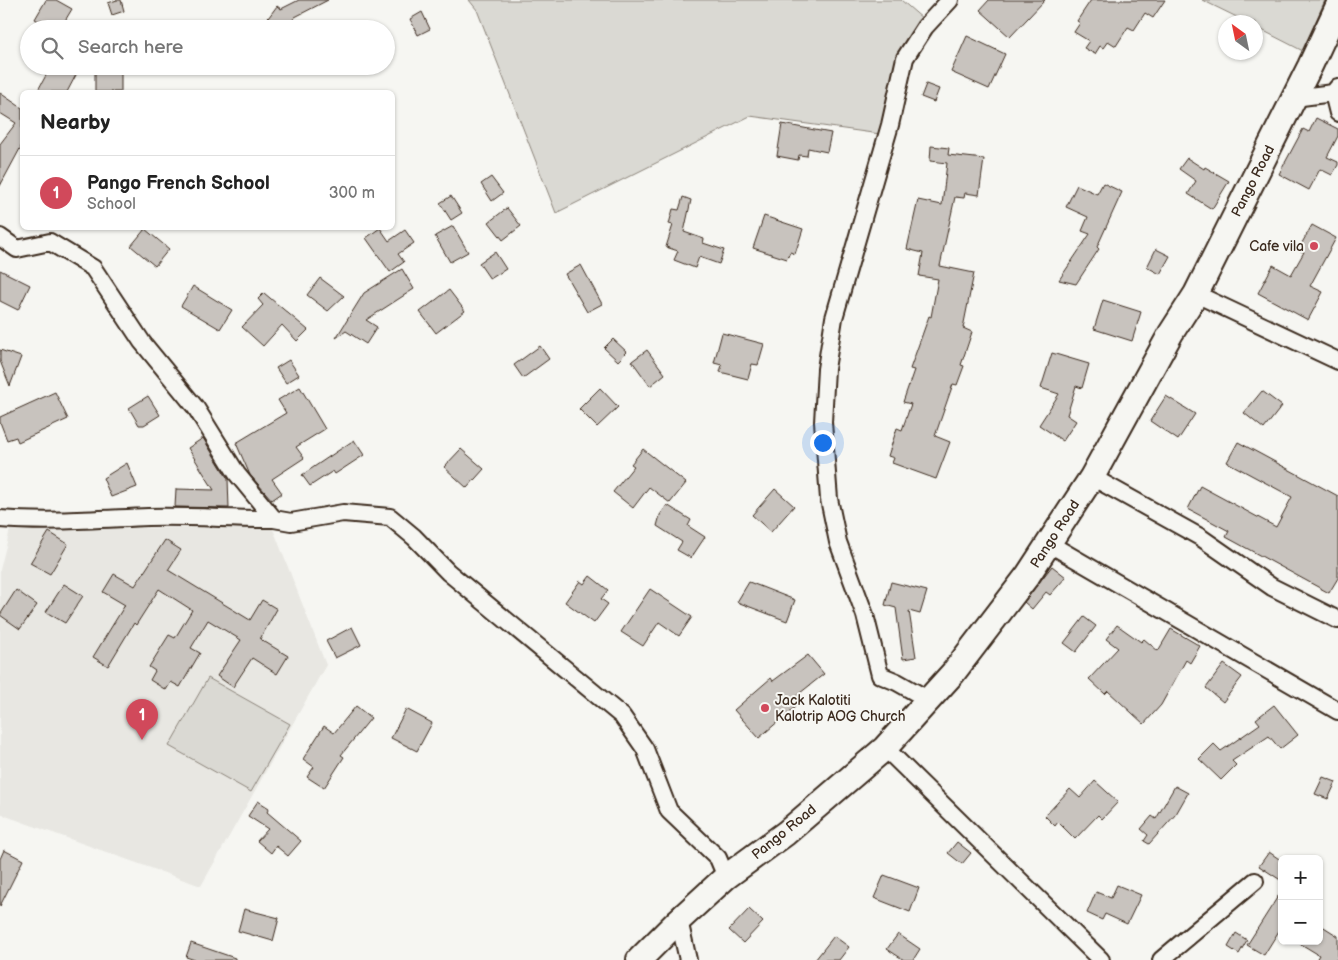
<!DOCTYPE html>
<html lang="en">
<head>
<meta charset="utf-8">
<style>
  body { margin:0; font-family:"Balsamiq Sans",sans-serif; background:#f2f2f2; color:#222 }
  .controls { position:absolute; right:15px; bottom:15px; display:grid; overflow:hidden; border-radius:8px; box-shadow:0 1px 4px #0004 }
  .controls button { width:45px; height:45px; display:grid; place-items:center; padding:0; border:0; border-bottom:1px solid #e0e0e0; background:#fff; color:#222; font:25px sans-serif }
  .compass { position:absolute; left:1218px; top:15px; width:45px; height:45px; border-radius:50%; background:#fff; box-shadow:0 1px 4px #0004; rotate:327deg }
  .you { position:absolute; left:822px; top:442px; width:18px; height:18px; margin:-12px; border:4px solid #fff; border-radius:50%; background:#1a73e8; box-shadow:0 0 0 8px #1a73e833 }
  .badge { display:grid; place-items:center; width:32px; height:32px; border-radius:50%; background:#d1495b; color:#fff; font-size:16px; font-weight:700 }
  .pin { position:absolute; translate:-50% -41px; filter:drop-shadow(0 1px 2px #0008) }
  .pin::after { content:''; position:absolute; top:26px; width:18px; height:15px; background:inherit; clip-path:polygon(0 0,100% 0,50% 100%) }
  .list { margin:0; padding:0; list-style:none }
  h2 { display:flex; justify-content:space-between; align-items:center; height:65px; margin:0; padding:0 20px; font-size:21px }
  h2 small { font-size:16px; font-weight:400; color:#767676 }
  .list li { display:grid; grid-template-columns:32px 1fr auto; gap:15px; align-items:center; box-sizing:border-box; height:75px; padding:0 20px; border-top:1px solid #e0e0e0 }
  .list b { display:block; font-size:19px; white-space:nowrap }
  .list p { margin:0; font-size:16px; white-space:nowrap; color:#767676 }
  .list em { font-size:16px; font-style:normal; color:#767676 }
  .icon { flex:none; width:28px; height:28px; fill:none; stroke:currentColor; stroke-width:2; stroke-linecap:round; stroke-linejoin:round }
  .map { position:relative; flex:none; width:1338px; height:960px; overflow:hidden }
  .search { position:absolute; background:#fff; box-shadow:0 1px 4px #0004; left:20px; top:20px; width:375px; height:55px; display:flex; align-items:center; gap:12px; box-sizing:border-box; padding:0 18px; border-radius:28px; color:#767676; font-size:19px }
  .panel { position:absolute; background:#fff; box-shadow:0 1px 4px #0004; left:20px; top:90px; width:375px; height:140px; border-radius:8px }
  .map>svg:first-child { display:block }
</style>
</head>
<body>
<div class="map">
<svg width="1338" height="960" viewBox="0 0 1338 960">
  <rect width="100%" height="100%" fill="#f6f6f2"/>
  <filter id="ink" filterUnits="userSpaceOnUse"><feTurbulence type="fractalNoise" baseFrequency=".02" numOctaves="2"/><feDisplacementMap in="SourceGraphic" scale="10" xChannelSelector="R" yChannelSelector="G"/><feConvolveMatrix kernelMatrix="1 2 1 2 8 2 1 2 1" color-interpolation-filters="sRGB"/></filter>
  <g filter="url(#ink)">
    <path fill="#e8e7e2" d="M272,526L326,665L201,886L0,814V570L10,530Z"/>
    <g fill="#dad9d3" stroke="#8a8278">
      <path d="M469,0H901L923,19L880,134L750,116L556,213L477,10Z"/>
      <path d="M1202,0H1325L1303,51L1256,27V22H1247Z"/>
      <path d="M208,678L290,724L251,792L169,746Z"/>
    </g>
    <g fill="#c8c3be" stroke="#3b2a1e">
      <path d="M46,0H56L72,9L60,29H52L35,19Z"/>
      <path d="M117,0H121L124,11L112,15L108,3Z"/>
      <path d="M299,0H328L295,17L285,29H260L277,6L281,9Z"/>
      <path d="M989,0H1045L1010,37L980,10Z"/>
      <path d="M1091,0H1165L1153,18L1145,13L1134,30L1128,27L1116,46L1108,41L1103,48L1100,46L1095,54L1084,48L1089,41L1074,32L1080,23L1077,21Z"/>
      <path d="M422,12L430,29L418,35L410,19Z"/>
      <path d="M967,36L1005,54L989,89L951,72Z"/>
      <path d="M51,66H64L77,73L67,92H37Z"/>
      <path d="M95,66L121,67V92H95Z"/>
      <path d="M926,84L939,89L934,102L921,97Z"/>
      <path d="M0,93L22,108V145L0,186V144L16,123L0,113Z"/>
      <path d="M1316,118L1338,129V136L1327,157L1338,162V165L1332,175L1320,169L1309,190L1279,174L1303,129L1309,132Z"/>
      <path d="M782,124L831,133L827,152L808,148L807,156L799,155L798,160L777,156Z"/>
      <path d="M931,146L949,148L948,155L984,159L979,195L965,193L964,198L955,197L940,266L974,273L963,328L972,332L961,365L964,366L957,385L953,384L935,436L950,442L936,479L892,463L894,458L888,456L897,428L902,430L911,404L903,402L914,370L910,369L929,316L931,317L938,279L919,276L923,253L907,249L918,200L942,205L947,163L930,161Z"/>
      <path d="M1187,158L1204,169L1205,167L1229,181L1212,209L1188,194L1196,181L1179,169Z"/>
      <path d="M491,177L503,193L492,201L481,184Z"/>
      <path d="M1103,183L1122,192L1097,247L1099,249L1076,284L1059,280L1090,234L1082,231L1088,217L1066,207L1077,185L1097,194Z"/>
      <path d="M451,196L462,213L451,220L440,203Z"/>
      <path d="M683,197L691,200L684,232L704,239L703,243L724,250L719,264L699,257L695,268L674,260L678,251L666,247L673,225L669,224L673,209L679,210Z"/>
      <path d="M507,208L521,226L503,240L489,222Z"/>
      <path d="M764,216L803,229L795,254L790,252L787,259L753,248Z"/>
      <path d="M1312,225L1336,238L1310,286L1323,292L1308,320L1258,293L1273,265L1291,275L1304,252L1298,250Z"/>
      <path d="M453,226L468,252L450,262L435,236Z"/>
      <path d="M380,228L389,241L405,230L414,243L398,254L404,262L390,272L366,238Z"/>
      <path d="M145,229L169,249L155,266L131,246Z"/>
      <path d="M1156,249L1170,256L1160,274L1147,267Z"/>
      <path d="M495,252L506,269L490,279L479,263Z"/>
      <path d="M581,265L602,304L587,312L565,274Z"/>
      <path d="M402,269L414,289L366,320L377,327L366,344L346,331L336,338L364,293Z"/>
      <path d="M0,270L30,285L18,310L0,301Z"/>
      <path d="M320,278L344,296L328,311L307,295Z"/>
      <path d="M193,286L232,310L220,329L181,306Z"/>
      <path d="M449,290L465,311L436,333L420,312Z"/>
      <path d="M264,293L308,330L297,341L282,325L263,346L242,327L263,305L258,299Z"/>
      <path d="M1103,300L1141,312L1132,341L1094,329Z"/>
      <path d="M722,333L764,344L758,365L752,364L748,379L720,372L722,365L714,363Z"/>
      <path d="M613,339L627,352L618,361L604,348Z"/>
      <path d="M540,346L549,359L523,378L514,365Z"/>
      <path d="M0,350L21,357L10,386L0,361Z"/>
      <path d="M647,350L665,374L650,386L632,361Z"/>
      <path d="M1052,353L1089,364L1082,388L1076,386L1067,415L1076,421L1063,441L1039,425L1059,394L1041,388Z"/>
      <path d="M289,360L299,375L286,383L276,368Z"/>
      <path d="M300,387L325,429L296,447L304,458L272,479L282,493L272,500L250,475L236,443L286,413L278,400Z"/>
      <path d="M600,388L618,407L597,427L579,409Z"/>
      <path d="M1262,391L1282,406L1264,429L1244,413Z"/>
      <path d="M55,392L68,419L18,442L16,437L7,440L0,422V417Z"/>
      <path d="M148,396L160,415L144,425H139L129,408Z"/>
      <path d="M1166,396L1195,414L1178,440L1150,421Z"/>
      <path d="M203,438L228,479L229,508L175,507L176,489L214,490L188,448Z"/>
      <path d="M354,440L364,455L335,474L333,471L310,486L302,475Z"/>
      <path d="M1238,442L1338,496V578L1329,593L1226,537L1229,531L1188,509L1200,486L1276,527L1292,497L1227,462Z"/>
      <path d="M461,449L484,469L467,488L444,467Z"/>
      <path d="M643,449L686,483L670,503L649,487L633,508L613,492L634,466L631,464Z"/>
      <path d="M127,463L137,487L111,497L103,478Z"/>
      <path d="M775,489L794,506L771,532L752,515Z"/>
      <path d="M667,505L691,520L688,526L705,537L691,558L677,550L682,542L657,526L660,515Z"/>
      <path d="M49,532L68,544L50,574L30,563Z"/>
      <path d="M165,540L181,550L168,570L250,620L262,600L277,609L260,639L288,656L277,674L252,658L233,687L217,676L241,640L208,620L191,648L200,653L180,687L171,682L166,690L150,680L155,671L149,667L169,635L175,638L192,610L159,589L136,625L134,623L108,666L93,657L125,605L103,592L114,574L135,586Z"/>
      <path d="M1052,566L1066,577L1050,595L1046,592L1032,609L1024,602Z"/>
      <path d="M590,576L608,590L601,599L608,604L594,623L565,602L580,581L584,584Z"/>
      <path d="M749,582L795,600L787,621L737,602Z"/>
      <path d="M891,582L927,591L920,614L909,611L916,657L903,659L896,608L885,605Z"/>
      <path d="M64,584L83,596L65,623L46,612Z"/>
      <path d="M650,589L692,617L679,636L659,622L643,646L621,632Z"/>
      <path d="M16,590L37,605L20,629L0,615Z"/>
      <path d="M1084,617L1096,626L1076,652L1064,643Z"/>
      <path d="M1117,625L1141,642L1144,639L1158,651L1171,629L1200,646L1190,663L1186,660L1161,705L1144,724L1108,691L1105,694L1089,679L1118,648L1106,639Z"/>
      <path d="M352,627L361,645L335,658L326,641Z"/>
      <path d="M808,655L824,674L790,701L795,707L759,738L734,710L771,678L773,681Z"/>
      <path d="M1224,664L1242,677L1223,702L1206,688Z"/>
      <path d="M1274,705L1298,735L1280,749L1269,736L1232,761L1236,765L1221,780L1199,759L1214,744L1221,751L1260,724L1256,719Z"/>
      <path d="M356,706L371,718L341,755L344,757L324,788L307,777L314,767L303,759L324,726L334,733Z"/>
      <path d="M406,709L432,723L417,751L391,738Z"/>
      <path d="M1323,777L1336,782L1328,799L1315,794Z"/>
      <path d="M1095,781L1118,802L1102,819L1098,815L1075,839L1058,822L1055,826L1045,816L1070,789L1080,798Z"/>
      <path d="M1175,786L1188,793L1176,814L1149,844L1144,841L1148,835L1141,829L1152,816L1156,819Z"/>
      <path d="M258,801L269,808L267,812L301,841L288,856L276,846L271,853L257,841L268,829L248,816Z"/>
      <path d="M957,842L971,853L962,864L948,853Z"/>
      <path d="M4,850L23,860L0,906V859Z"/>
      <path d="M1269,852L1282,861V881L1259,866Z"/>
      <path d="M884,875L919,888L910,912L874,898Z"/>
      <path d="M1117,885L1141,895L1127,924L1105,914L1102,920L1087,913L1096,892L1111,898Z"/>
      <path d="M1282,890V926L1264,955L1247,945Z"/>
      <path d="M244,909L279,918L273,941L238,931Z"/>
      <path d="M749,909L763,922L743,943L729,930Z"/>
      <path d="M1319,924L1338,936V960H1316L1319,955L1296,941H1319Z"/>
      <path d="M1236,933L1247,940L1239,954L1228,947Z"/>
      <path d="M898,934L920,949L913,960H904L887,949Z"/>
      <path d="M834,936L849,947L839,960H815Z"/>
      <path d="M191,943L235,958V960H195L186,957Z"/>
    </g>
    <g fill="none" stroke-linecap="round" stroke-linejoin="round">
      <g stroke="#3b2a1e" stroke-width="20">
        <g id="street">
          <path d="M1333,93L1338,113"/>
          <path d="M1294,98L1333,93L1338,87"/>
          <path d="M0,237L17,249L50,242L93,268L142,342L196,408L237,474L274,519L291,522L343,513L390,517L414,537L448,572L622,716L645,749L669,811L718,858L726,877"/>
          <path d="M1196,294L1338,361"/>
          <path d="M1092,477L1200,537L1272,587L1338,620"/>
          <path d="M0,519C49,523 99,519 148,517C190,516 232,519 274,519"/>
          <path d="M1048,543L1338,711"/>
          <path d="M929,700L897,682L880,675L865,615L838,542L829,499L823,422L826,369L834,318L890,125L905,58L925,27L950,0"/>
          <path d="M885,748L1101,960"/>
          <path d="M679,920L688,960"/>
          <path d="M1161,960L1255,881"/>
        </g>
      </g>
      <g stroke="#3b2a1e" stroke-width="28">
        <path id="secondary" d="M639,960L679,920L726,877L786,833L885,748L953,673L1028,575L1092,477L1171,333L1196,294L1310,66L1338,6"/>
      </g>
      <use href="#street" stroke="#f6f6f2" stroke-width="16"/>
      <use href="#secondary" stroke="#f6f6f2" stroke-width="24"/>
    </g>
  </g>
  <g fill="#d1495b" stroke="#f6f6f2" stroke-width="2">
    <circle cx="1314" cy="246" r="5"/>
    <circle cx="765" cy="708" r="5"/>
  </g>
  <g text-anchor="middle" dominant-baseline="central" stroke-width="4" stroke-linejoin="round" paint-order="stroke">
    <g font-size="14" fill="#3b2a1e" stroke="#f6f6f2">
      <text transform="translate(1253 181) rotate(-63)">Pango Road</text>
      <text transform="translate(1055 534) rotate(-57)">Pango Road</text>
      <text transform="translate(784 832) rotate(-39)">Pango Road</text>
    </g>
    <g font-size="14" fill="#3b2a1e" stroke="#f6f6f2" text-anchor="end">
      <text x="1304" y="246">Cafe vila</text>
      <text x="775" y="700" text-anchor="start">Jack Kalotiti<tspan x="775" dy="16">Kalotrip AOG Church</tspan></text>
    </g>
  </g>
</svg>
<div class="controls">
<button>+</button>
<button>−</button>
</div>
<svg class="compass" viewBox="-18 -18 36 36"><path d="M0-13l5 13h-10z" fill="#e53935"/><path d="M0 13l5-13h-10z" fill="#767676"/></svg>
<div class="you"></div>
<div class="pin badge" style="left:142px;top:740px">1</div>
<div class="search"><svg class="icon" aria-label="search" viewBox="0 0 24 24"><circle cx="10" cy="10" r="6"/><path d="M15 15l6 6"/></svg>Search here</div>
<section class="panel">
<h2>Nearby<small></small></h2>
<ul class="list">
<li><span class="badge">1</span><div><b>Pango French School</b><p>School</p></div><em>300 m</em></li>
</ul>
</section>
</div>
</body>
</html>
